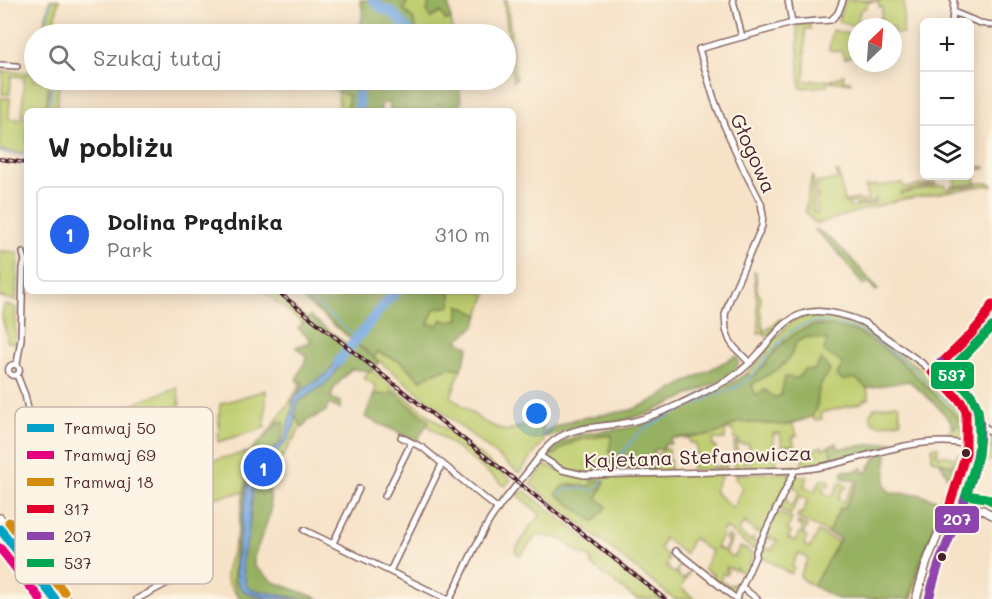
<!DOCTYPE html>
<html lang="pl">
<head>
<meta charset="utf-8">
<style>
  body { margin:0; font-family:Mali,sans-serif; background:#f2f2f2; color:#222 }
  .controls { position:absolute; right:18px; top:18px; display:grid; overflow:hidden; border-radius:9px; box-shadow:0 3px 15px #0003 }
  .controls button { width:54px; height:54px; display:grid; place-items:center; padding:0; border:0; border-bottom:2px solid #e0e0e0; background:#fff; color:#222; font:30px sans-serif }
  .compass { position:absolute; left:848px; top:18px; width:54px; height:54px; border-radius:50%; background:#fff; box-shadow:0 3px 15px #0003; rotate:25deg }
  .you { position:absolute; left:537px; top:414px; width:21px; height:21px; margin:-15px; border:4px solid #fff; border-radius:50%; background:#1a73e8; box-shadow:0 0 0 9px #1a73e833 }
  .badge { display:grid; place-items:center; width:39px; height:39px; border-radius:50%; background:#2563eb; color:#fff; font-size:20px; font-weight:700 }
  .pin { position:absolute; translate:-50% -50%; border:3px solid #fff; box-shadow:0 2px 6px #0006 }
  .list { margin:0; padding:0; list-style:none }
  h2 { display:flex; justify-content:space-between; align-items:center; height:78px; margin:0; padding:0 24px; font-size:26px }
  h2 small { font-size:20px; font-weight:400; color:#767676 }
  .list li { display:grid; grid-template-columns:39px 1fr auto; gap:18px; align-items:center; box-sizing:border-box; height:96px; margin:0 12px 12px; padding:0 12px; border:2px solid #e0e0e0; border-radius:9px }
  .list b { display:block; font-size:22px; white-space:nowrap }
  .list p { margin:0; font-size:20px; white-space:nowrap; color:#767676 }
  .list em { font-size:20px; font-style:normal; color:#767676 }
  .icon { flex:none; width:33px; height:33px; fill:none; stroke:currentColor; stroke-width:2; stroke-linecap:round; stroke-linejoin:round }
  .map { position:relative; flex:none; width:992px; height:599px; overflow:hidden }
  .search { position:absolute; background:#fff; box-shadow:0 3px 15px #0003; left:24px; top:24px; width:492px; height:66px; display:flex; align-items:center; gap:15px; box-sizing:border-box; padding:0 21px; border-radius:33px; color:#767676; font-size:22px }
  .panel { position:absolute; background:#fff; box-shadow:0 3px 15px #0003; left:24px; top:108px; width:492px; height:186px; border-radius:9px }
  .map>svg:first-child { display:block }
</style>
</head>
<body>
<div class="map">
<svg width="992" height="599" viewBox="0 0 992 599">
  <rect width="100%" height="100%" fill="#fcf5e5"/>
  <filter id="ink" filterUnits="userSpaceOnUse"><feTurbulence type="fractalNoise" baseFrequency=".0167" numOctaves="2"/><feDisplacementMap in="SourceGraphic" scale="12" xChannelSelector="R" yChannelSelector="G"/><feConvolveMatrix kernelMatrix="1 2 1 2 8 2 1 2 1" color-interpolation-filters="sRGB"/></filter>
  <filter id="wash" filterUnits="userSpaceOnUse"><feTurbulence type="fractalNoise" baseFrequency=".008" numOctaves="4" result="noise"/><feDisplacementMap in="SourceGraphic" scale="24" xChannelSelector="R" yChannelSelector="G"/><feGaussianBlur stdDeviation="1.35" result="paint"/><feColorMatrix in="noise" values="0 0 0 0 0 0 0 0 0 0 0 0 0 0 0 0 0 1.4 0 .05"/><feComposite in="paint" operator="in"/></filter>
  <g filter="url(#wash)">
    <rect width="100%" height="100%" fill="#f6e2c7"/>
    <g fill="#bfce70" stroke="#84764e" stroke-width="1.5" fill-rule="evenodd">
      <path d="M50,0H59L52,34H42C43,22 49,12 50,0Z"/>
      <path d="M365,0L406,4L408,0H430L428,11L431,18L442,12L445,20H451L453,34H418L417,33V34H365Z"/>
      <path d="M504,0H507L516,80L513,81Z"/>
      <path d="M845,0H904L903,34L893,33V27H873C881,23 882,16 882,7H879L878,1L868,2L867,7H866V8L861,9L855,27L838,21Z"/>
      <path d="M809,23L810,24V29H805V75L803,81L832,80L844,75L843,80L850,81L851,83L827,81V86L800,88L797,26Z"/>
      <path d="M832,30L857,36V53L845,59L841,51L829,50Z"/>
      <path d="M3,71L34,73V80H49L46,109L52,80H59L57,111H27V153L0,151V98H10L9,119H22L24,77L11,76L10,94H2Z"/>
      <path d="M304,80H324L343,87L349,96L346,111H337L339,105L338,91Z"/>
      <path d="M970,167H985V169H975V181L977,182L971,184L955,186V176H970Z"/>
      <path d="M836,172H839L844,202L850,205L851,208L873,204L877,200L876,197L873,202L856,206L855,202L850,203L846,201L859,199L860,202L868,200L865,187L876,185L877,186L902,183L905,188L936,182V184L900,193V194L940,185L946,186V189H951V186L953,187C959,187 965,187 970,186C979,184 983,181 992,184V186H983L904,199L855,212L818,224L813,222L805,211L811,180L813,176V212L817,213L816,198L818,197V196H816V183L838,179Z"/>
      <path d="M0,251L18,252L16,301L0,297Z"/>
      <path d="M754,271L756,272L757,290L761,299L760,308L764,332L780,319L782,320L767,337L764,333L758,334L759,327Z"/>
      <path d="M263,291H272L342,347L338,351Z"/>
      <path d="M311,291H479L480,293L487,294L485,298L479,315L460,306L459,319L428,328Z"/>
      <path d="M6,305L16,307L15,343L7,342V336L2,318L3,307Z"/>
      <path d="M819,314L831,316L864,327L890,344L889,347L925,372L958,404L961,410L962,422L963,436L961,439L949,438L946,432L952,431L951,422L955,428L962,422L899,361L862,334L854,331L817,325L785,340L754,377L746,374L767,352L765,350C783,330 790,316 819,314Z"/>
      <path d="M807,337L828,340L843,364V380L855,378L867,388L869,399L864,400L861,403L821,413L822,419L814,420L812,416L817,405L819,387L830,370H814L798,378L781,395L775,398L755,395L752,384L784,365L796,342Z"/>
      <path d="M378,352L401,362L421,380L429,375L450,367L461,369L451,397L484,422L505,431L524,426H543L544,441L519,473L374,357Z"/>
      <path d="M306,363V419L281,459L269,476L266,481L264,496L260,505L248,599H240C224,581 223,576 232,553L263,439L289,403L301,384L298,383Z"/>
      <path d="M370,369L511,480L505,486L427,425L429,421L392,391L389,395L374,394L376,386L364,378Z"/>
      <path d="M177,387L180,405L81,445L73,428Z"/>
      <path d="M266,390L265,428L218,442L220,404Z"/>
      <path d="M896,404L899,406L900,413L899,414L901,419L900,422L879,425L872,422L870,414L874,408Z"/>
      <path d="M738,422L787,425L792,424L797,435L792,438L795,445L782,446L780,433L773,434L777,466H795V468H749V444H737V457H746L745,468L735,469L734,442H739V439H734L733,430H725V439H713V447H716V460H713V467H720V465L726,464V469H730L694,470L692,469V456H697L696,443H690L689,438H671L690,436Z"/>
      <path d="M971,430L992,450V460L967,467L972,452Z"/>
      <path d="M613,435L614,456L601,472C579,474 571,473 552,462L553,460L549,457V453L554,455C568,438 592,437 613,435Z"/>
      <path d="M822,446L823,449L829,446L833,461L893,446L821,466L801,467L803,459L811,455L810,451Z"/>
      <path d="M938,447V452H936V454H938L939,457L943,455L956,458L957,454L961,455L946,504L928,548H926L924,553L926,554L918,575L912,599H910L915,575L948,492L955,462L953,461L951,466L932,459V448Z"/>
      <path d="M669,449V457H666V459L670,460V471L610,473L653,470L654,454H661V450Z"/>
      <path d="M248,452L244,460L250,463L244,492L201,500L203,515L175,527L177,538L163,541L155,501L192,492L199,484L197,468L214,460Z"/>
      <path d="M542,464L576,477L723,474L714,491L733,508L743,488L735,478L737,474L789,472L791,476L762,534L758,531L756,533L745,522L738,531L750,541L753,538L756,544L754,549H752L725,527L721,535L722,536L716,547L724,551L729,541L725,539L727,535L732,539L726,553L732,557L735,556L740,547L746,549L753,555L743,577L742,578L743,574L736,568L735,570L727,567L726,570L728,571L726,575L723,573L720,581L732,586L733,584L738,586L734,595L713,579L714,575L704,569L712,551L702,546L703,544L696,541V539L693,538L685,554L664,538L660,550L668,555L667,558L669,559L666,566L669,568V570L675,573L682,562L676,573L679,574L678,576L684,579L691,569L681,588L695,599H674L530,484L543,467L539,465ZM592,480L605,481L597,498L561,488L569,484L591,486Z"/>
      <path d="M795,475L808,477L804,486L815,491L821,479L829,480L830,485L828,486L825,484L822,490L825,492L824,494L831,496L834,494L840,482H843V484L847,487L845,489H843L838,499L844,502L854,484H857L844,510L840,508L828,533L797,518L799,513L802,514L808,500L800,496L790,515L781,510L780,506L784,497L788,499L786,503L792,506L800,490L790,486L793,487L794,485L791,483Z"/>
      <path d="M525,491L662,599H636L592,565L591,557L580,554L562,539L537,535L520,556L515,551L529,528L541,515L516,494Z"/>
      <path d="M779,513L792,519L787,530L791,532L788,538L795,541L803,528L797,524L798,522L807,526L803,535L807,537L804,545L810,548L818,532L839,542L813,586L803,580L800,575L808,558L798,553L792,566L794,568L791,574L760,556L758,551L761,546L772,550L777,541L770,537L769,540L767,534L776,515Z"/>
    </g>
    <g fill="#97b162" stroke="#706846" stroke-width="1.5">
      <path d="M360,0H408L404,9L413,19L418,34H355C363,25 364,12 360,0Z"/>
      <path d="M430,0H448L451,20H445L441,12L431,18L427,11Z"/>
      <path d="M346,80H457L459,82L461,103L452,111H444L440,104L432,111H390V102L381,104V111H346L349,96L338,91L340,87H343Z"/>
      <path d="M815,230H816C837,238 863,273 878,290L876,291L870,284L863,285L837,251Z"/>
      <path d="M300,291H451V306L434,309L428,324L439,325L442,319L448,322L459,319V305L479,315L475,326L457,341L469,347L461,369L450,367L429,375L421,380L401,362L378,352L373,358L379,362L372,371L351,369L334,388L331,398L340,402V409L328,404L326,411L307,421L303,428L297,419L292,403L303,384L301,381L296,380L307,357L296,347L312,341L298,328L310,316L346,344L351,340L373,357L298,295Z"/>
      <path d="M817,325C831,326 850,328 863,335C900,355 932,393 962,422L955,428C943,409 925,395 909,381L867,388L855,378L843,380L836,376L843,364L824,351L827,340L807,337L796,342C792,365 771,373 752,384L755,395L765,390L775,398L781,395L785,377L798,378L804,370H814L821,360L830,370L819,387L817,405L812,416L806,419L787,425L738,422L723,431L711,435L671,438V444H664V449L654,450L653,470L610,473L601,472L614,456L609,451L612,435C592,437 568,439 554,455L549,453C573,426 610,434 641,425C656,420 670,412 684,406C705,396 726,388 745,374L754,377C772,356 788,329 817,325Z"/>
      <path d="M736,356L739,363L735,370L731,372L732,374L718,382L647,414L617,422L581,426L549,437L546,436L547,430L576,419L631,410L648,403L690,380Z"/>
      <path d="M392,391L429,421L417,441L365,417L374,394L389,395Z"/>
      <path d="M969,417L992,436V450L971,430Z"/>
      <path d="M278,422H284C283,428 283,437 280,442C276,451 263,455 257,462L264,473L260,484L269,488L271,511L254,557V566L274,582L320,599H245L244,597L239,599L233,582L236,543L244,492L250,464L244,461C251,445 268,437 278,422Z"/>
      <path d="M893,442V446L833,461L829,446L837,443L838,448H842Z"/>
      <path d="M887,452L885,484L890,493L917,494L940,501L949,480L940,462L954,466L948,492L915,575L910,599H838L813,586L840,539L828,533L840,508L844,509L857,484V481L842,478V472L843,470L854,471L863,468L864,473L869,471V467L878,455Z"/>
      <path d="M591,480L605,481L597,498L607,506L594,522L556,494L566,485L591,486Z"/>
    </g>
    <path fill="#76a8e1" stroke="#606486" stroke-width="1.5" d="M344,352L349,355L344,359L331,378L323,385L298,402L295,413V424L288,440L275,454L262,463L258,469L253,487L248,537L243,554L242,564L246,586L253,590L301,599C287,599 249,599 241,588C236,581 236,572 236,564L247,488L254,466L262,456L272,451L284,440L295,398L304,389L327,374Z"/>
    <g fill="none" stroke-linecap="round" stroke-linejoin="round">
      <g stroke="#76a8e1" stroke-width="1.5">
        <path d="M45,34C43,22 50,12 51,0"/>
        <path d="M50,111L52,80"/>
        <path d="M0,152L27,156"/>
        <path d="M300,291L358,338"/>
        <path d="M970,423L992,442"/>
        <path d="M606,473L637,435L644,429L660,420L706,399L741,385L752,375L783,338L792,330L803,325L814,322H831L863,331L913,368L962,416"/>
        <path d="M560,494C570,484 582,490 594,490L600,485L603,478"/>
      </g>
      <g stroke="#76a8e1" stroke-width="10">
        <path d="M373,0L381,8L392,12L412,34"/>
        <path d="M358,80C358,86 358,106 360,111"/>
        <path d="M392,80L398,84L404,80"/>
        <path d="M338,362L386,302L397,291"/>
      </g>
    </g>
  </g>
  <g filter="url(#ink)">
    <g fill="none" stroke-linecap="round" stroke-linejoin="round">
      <g stroke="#866362" stroke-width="8">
        <g id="street">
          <path d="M733,0L742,37"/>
          <path d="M788,0L792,23"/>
          <path d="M954,0L953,12L980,23L992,25"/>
          <path d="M952,22L953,12"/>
          <path d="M0,65L17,66"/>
          <path d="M750,363L735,348L730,341L726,330L725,315L730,299L762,226L763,215L761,203L744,170L724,125L714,99L699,49L792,23L831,20L838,13L843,0"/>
          <path d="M17,364L21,339L23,268L25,261L23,253"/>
          <circle cx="14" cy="370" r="5.5"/>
          <path d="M17,375L25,395L58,548L57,556L42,568"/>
          <path d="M966,412L975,418L992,433"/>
          <path d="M401,437L423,448L498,509"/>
          <path d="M540,456L562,470L584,475L799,470C848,466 895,441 944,442C952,442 960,444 967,444"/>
          <path d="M385,496L411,443"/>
          <path d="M304,530L447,599"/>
          <path d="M333,543L359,489"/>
          <path d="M676,551L735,598H737L756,555V551L795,470"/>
          <path d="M390,571L442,464"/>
          <path d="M742,587L757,599"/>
          <path d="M137,599L192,570L199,560L201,546"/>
          <path d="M450,599C462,575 473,549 487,525C497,507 512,491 525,475C533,465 540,455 548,446C570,422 610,429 638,420C666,412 692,398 718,385C784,354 771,284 865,323L922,363L932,372"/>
        </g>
      </g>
      <g stroke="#866362" stroke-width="10">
        <g id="secondary">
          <path d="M950,504L983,510L992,515"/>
          <path d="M0,518L28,550L66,599"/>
          <path d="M916,599C920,586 923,572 928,559C942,522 979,449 965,410C959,395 943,383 932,372L977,326L988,313L992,304"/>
        </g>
      </g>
      <use href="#street" stroke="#fff" stroke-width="5"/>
      <use href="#secondary" stroke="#fff" stroke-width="7"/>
      <g stroke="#4a1f2b" stroke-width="4">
        <g id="rail">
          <path d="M0,159L27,163"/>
          <path d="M277,291L665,599"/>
        </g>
      </g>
      <use href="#rail" stroke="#fcf5e5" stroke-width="1.5" stroke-dasharray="4.5" stroke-linecap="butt"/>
      <g stroke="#fcf5e5" stroke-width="14">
        <g id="bus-1">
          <path d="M932,372L962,403L966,412V453L950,504"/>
          <path d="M932,372C951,353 982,328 992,304"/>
        </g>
      </g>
      <g stroke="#fcf5e5" stroke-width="14">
        <g id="bus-2">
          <path d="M941,380L992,327"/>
          <path d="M929,599C932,587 935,575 939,564C955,521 992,451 976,405C970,388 953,376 940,363"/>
        </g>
      </g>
      <g stroke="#fcf5e5" stroke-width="14">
        <path id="bus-3" d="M992,327L949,372L971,395L978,410L979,434L978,455L966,495L986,498L992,501"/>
      </g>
      <use href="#bus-1" stroke="#e4002b" stroke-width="9"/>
      <use href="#bus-2" stroke="#8e44ad" stroke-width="9"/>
      <use href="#bus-3" stroke="#00a651" stroke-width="9"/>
      <g stroke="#fcf5e5" stroke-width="14">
        <path id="tram-1" d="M0,529L55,599"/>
      </g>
      <g stroke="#fcf5e5" stroke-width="14">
        <path id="tram-2" d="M0,548L40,599"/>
      </g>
      <g stroke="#fcf5e5" stroke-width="14">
        <path id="tram-3" d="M9,522L64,592"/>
      </g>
      <use href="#tram-1" stroke="#04a2c6" stroke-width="9"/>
      <use href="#tram-2" stroke="#e5007d" stroke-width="9"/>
      <use href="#tram-3" stroke="#d48b09" stroke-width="9"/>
    </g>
  </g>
  <g fill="#4a1f2b" stroke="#fcf5e5" stroke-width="2">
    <circle cx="966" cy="453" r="5"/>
    <circle cx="942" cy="557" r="5"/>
  </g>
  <g text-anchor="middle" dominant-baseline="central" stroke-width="4.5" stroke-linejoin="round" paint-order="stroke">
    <g font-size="20" fill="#4a1f2b" stroke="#fcf5e5">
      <text transform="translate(754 153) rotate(66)">Głogowa</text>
      <text transform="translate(698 456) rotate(-2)">Kajetana Stefanowicza</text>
    </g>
  </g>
  <rect x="15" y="407" width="198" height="177" rx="9" fill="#fcf5e5" stroke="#c7b5ad" stroke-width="1.5"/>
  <rect x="27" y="424" width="27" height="8" fill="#04a2c6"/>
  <rect x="27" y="451" width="27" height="8" fill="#e5007d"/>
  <rect x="27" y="478" width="27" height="8" fill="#d48b09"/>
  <rect x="27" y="505" width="27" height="8" fill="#e4002b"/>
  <rect x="27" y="532" width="27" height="8" fill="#8e44ad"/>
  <rect x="27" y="559" width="27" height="8" fill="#00a651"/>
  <g font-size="16" fill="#4a1f2b">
    <text x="64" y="434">Tramwaj 50</text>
    <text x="64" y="461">Tramwaj 69</text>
    <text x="64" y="488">Tramwaj 18</text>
    <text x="64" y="515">317</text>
    <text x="64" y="542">207</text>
    <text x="64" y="569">537</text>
  </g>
  <g stroke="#fcf5e5" stroke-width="2">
    <rect x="930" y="361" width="45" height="29" rx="6" fill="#00a651"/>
    <rect x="934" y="505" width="46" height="29" rx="6" fill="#8e44ad"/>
  </g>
  <g font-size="16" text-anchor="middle" font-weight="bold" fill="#fff">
    <text x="952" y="381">537</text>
    <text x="957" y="525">207</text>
  </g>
</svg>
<div class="controls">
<button>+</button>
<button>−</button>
<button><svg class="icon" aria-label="layers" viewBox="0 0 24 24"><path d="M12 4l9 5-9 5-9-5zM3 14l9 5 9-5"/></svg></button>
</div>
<svg class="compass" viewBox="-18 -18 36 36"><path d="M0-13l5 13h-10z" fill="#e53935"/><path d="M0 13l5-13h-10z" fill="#767676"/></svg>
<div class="you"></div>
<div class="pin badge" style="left:263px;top:467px">1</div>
<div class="search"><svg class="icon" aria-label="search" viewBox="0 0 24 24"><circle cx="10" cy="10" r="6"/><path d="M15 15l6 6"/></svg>Szukaj tutaj</div>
<section class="panel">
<h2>W pobliżu<small></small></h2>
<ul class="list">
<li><span class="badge">1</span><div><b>Dolina Prądnika</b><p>Park</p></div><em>310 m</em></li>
</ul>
</section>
</div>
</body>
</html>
